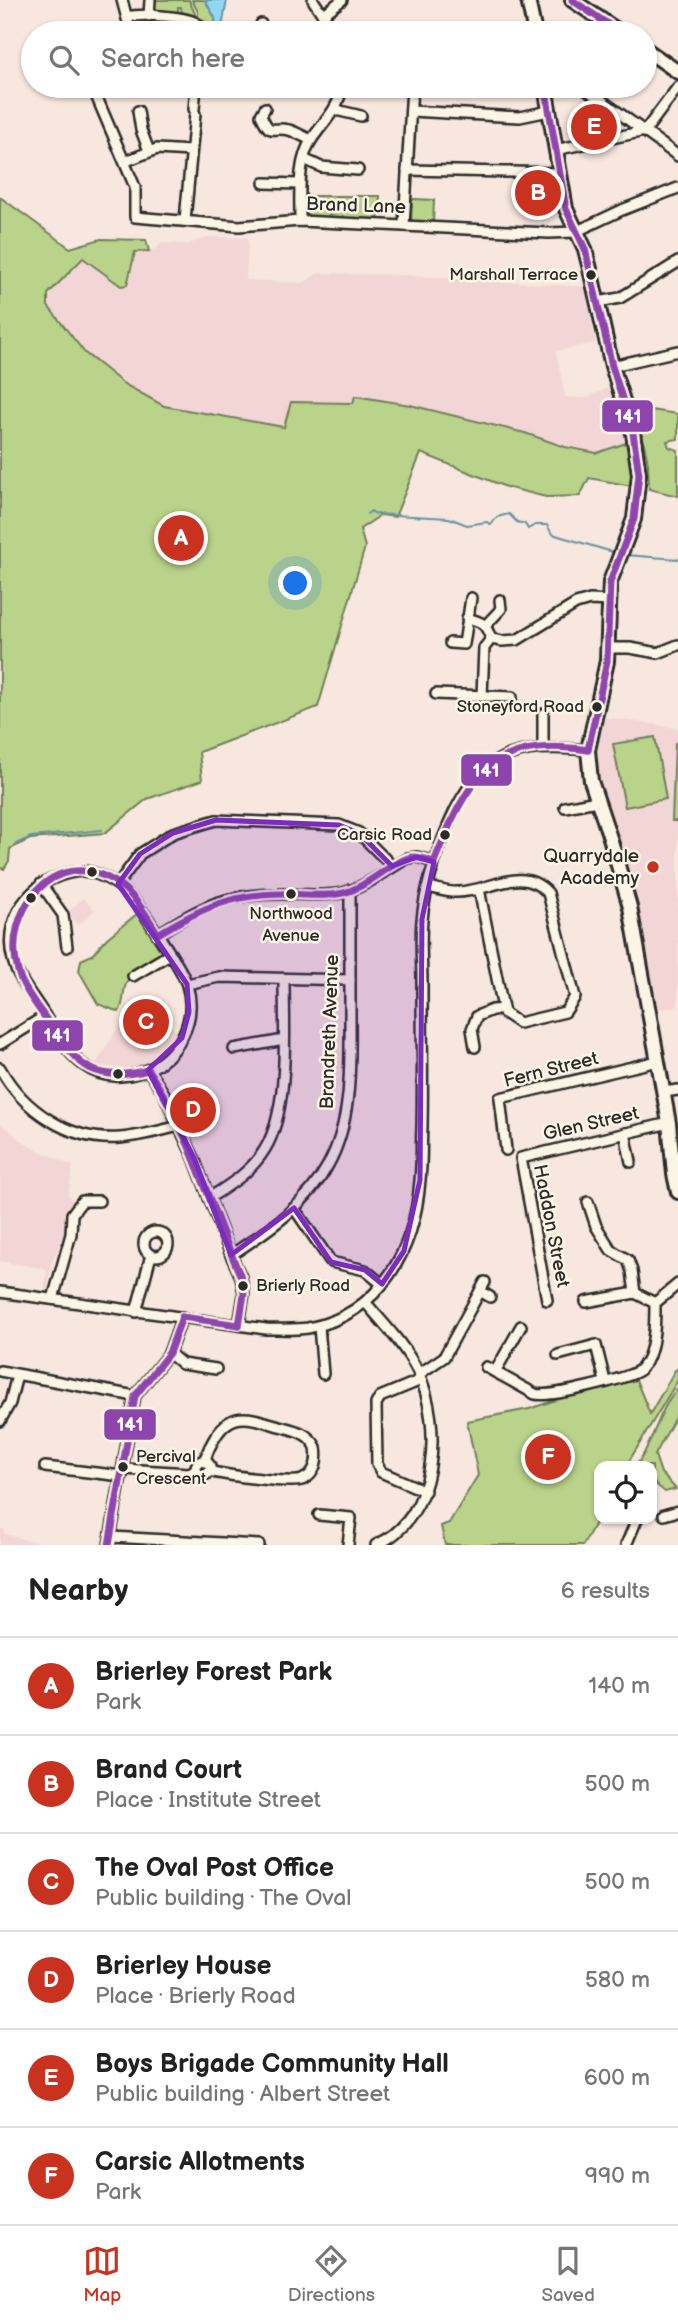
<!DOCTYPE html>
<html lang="en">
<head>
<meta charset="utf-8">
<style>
  body { margin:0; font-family:"Balsamiq Sans",sans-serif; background:#f2f2f2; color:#222 }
  .controls { position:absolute; right:21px; bottom:21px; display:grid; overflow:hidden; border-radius:14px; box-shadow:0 2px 5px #0004 }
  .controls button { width:63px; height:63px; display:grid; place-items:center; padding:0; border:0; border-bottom:2px solid #e0e0e0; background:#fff; color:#222; font:35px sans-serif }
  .you { position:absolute; left:296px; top:584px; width:24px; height:24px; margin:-18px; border:5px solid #fff; border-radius:50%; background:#1a73e8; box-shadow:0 0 0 10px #1a73e833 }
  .badge { display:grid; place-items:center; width:46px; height:46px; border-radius:50%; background:#c8321e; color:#fff; font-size:23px; font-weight:700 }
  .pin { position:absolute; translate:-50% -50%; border:4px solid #fff; box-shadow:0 2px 7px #0006 }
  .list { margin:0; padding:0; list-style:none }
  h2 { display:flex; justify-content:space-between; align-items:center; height:91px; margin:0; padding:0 28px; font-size:30px }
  h2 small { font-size:23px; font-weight:400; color:#767676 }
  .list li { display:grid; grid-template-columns:46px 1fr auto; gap:21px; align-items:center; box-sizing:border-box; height:98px; padding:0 28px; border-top:2px solid #e0e0e0 }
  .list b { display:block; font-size:26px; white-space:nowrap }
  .list p { margin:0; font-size:23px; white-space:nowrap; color:#767676 }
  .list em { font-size:23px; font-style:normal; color:#767676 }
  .icon { flex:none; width:38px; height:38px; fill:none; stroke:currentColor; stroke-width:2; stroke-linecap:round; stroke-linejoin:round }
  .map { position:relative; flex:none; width:678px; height:1545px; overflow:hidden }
  .search { position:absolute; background:#fff; box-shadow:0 2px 5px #0004; left:21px; right:21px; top:21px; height:77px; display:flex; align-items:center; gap:18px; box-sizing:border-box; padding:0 24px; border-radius:38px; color:#767676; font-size:26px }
  .sheet { height:679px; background:#fff }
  nav { display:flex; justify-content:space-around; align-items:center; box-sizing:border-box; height:98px; border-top:2px solid #e0e0e0; background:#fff; font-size:19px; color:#767676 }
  nav a { display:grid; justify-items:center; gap:4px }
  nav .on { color:#c8321e }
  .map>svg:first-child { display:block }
</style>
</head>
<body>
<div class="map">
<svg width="678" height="1545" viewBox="0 0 678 1545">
  <rect width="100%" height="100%" fill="#f7e7de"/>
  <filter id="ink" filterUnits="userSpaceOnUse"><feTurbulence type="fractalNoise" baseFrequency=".0143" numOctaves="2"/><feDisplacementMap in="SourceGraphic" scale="14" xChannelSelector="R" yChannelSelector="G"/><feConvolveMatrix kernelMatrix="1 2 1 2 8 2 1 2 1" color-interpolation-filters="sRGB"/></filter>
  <g filter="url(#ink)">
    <g fill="#f2d6d5">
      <path d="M208,237L248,238L246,280L303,283L318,273L404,275L586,287L595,343L556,351L565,397L588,398L612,385L632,441L597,453L565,447L525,433L410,405L355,396L353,403L292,402L284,427L164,406L124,384L84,352L48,306V294L83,258L121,286L135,252L157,249L161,243L189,244Z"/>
      <path d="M604,717L678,728V1006L659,1009L625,856L613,821L601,792H598L595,742Z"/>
      <path d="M83,898L95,910L78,925L67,913Z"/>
      <path d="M150,1005L158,1019L179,1033L168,1050L156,1060L142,1067L125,1071L121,1068L109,1067L107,1069L95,1065L122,1022Z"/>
      <path d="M0,1123L29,1146L73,1166L68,1196L77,1205L51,1264L47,1291L44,1295L47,1269L0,1261Z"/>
      <path d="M0,1529L5,1530L4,1534L35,1542V1545H0Z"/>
    </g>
    <g fill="#bad38a" stroke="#727f5a" stroke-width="2">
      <path d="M154,0H189L196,16L182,14L181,7H178V14L155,12Z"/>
      <path d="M192,0H205L215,18L217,33H204L203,23L198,17V12Z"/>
      <path d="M305,196H380L378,222L311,219L305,210Z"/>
      <path d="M0,197L70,248L101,239L146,240L149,251L135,252L127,285L121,286L83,258L48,294V306L85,353L124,384L164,406L284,427L291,402L353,403L355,396L410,405L525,433L565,447L597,453L632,441V486L589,478L580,496L546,497L506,487L421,453L395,517L381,515L360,529L365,547L318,707L199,752L202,780L147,799L105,833L30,839L10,849L9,861L4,869L0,868Z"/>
      <path d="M414,199L434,200L433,224L411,223L412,200Z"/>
      <path d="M637,408L678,414V439L667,441L669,447L678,450V496L649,489L648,464Z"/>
      <path d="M655,737L666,799L625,807L613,744Z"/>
      <path d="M675,743H678V821H672Z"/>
      <path d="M137,914L163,955C151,962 132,970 126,984C122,994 125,1002 119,1012L98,1004L79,971L81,960L92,955L107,938Z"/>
      <path d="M678,1369V1380L626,1466H599V1516L583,1545H445L441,1526L449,1523L478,1475L467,1421L529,1409L571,1395L636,1380L650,1414L675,1370Z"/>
      <path d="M678,1388V1412L655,1455L661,1473L676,1489L665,1492L652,1481V1466H636C654,1443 658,1409 678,1388Z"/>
    </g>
    <path fill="#91d7f3" stroke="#6892a3" stroke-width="2" d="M205,0H227L221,33H216L215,18Z"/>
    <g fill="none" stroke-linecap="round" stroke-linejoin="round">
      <g stroke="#6892a3" stroke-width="2">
        <path d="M367,514L371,511L375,514L449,518L467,525L487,522L491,525L497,517L509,514L517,522L525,524L528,529L535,525H547L552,534L616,553"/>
        <path d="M625,555L678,559"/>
        <path d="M16,844L31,837L102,830"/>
      </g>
      <g stroke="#2b2b2b" stroke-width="14">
        <g id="minor">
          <path d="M122,0L129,26"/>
          <path d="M313,0L335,33"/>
          <path d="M324,14L342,0"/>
          <path d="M149,16L150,0"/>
          <path d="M127,17C140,14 189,15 199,25L200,33"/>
          <path d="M261,33V24"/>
          <path d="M92,86L135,187V217L239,226L300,221L549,233L575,232L622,210L678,188"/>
          <path d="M582,86L678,156"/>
          <path d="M265,108L261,115C271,137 270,126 289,130C296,132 304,137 311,140"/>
          <path d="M194,109L196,86"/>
          <path d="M336,110L361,116"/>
          <path d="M138,111L141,130L149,151"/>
          <path d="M411,111L520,117L549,111"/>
          <path d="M555,150L645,131L678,87"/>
          <path d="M304,159L321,167L358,170"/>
          <path d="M126,161L157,149L191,151"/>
          <path d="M407,170L559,173"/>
          <path d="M264,183L299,184"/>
          <path d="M185,220L195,114"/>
          <path d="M300,221C300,195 297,161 312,139C325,120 339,109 342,86"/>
          <path d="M404,226L412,86"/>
          <path d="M598,302L620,298L678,262"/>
          <path d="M612,366L678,351"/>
          <path d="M467,618C483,622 486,624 491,639"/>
          <path d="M486,625L501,609L500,600"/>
          <path d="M450,643L464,644L471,598"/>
          <path d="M608,648H630L658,653L678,645"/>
          <path d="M436,694L512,697"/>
          <path d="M482,696L484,648L491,639L502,641L517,640L576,604L590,600L609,601"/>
          <path d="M543,714V747"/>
          <path d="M565,807L597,801"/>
          <path d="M85,871C124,878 142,908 161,939C170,954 182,969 187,985C198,1020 178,1059 144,1071C88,1091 66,1050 42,1011C32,995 18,979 13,960C0,913 39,872 85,871Z"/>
          <path d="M41,884L63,915L67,947"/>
          <path d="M118,884L140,854L173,833L216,820L339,825L359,833L392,866"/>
          <path d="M429,887C438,889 448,893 457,892C490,892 521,864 548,893L575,997L565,1012L519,1023L504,1013L479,889"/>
          <path d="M158,934C206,904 225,894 283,894C301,894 323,897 342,893C365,888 387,869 408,858L417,857L434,862"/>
          <path d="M133,976L170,954"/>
          <path d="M187,984L219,977L350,980"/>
          <path d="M0,1044L45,1016"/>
          <path d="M475,1047L472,1029L477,1016L492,1010L503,1009"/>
          <path d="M234,1049L284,1040"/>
          <path d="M0,1068C23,1110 70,1142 120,1138C140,1136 160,1131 179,1126"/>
          <path d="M148,1070L163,1092L194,1158L231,1255L241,1277L244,1294L239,1325"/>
          <path d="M664,1092L678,1090"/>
          <path d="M625,1133L631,1162"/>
          <path d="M506,1150L500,1098L658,1061"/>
          <path d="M209,1198C230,1185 252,1171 265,1149C290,1108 284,1027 284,979"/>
          <path d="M588,1202L596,1226L611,1250L628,1260L632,1271L635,1293"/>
          <path d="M294,1208L331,1262L365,1270L382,1284"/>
          <circle cx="156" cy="1244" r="12"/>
          <path d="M231,1255C267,1231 307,1205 328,1165C353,1120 350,1063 350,1013C350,972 350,931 350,890"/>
          <path d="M480,1291L490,1297"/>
          <path d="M0,1292L266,1329C280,1329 294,1330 308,1328C382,1314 415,1248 420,1180C422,1162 421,1144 422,1127C423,1079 422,1031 422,984C422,963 420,941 422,920C425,887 436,854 449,824C479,753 516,743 588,750"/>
          <path d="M53,1299L71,1234L72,1214L82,1201H99"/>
          <path d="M547,1300L521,1158L669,1123"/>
          <path d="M586,1302L635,1293L655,1303"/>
          <path d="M366,1303C384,1324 406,1347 418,1372C443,1426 438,1518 376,1545"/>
          <path d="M136,1312L151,1255"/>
          <path d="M319,1326L323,1374"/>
          <path d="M169,1353L182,1364L216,1369"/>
          <path d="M558,1355L596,1345L605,1381"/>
          <path d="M486,1367L535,1394C549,1398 627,1379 640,1370C640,1369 646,1362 646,1362C655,1346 655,1320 655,1303L678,1284"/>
          <path d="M0,1371L135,1396"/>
          <path d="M495,1372L521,1326"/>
          <path d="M419,1374L444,1357L485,1282"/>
          <path d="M421,1380L380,1397L376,1404L377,1464L381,1472L425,1491"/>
          <path d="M0,1421L10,1403L17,1375"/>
          <circle cx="203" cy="1468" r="7"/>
          <path d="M205,1462C206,1454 209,1448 213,1441C230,1409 249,1417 279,1426C294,1430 308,1432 316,1447C318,1460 316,1474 302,1480C291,1484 223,1475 209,1471"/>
          <path d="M45,1467L122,1476"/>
          <path d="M124,1469L189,1473L196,1470"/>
          <path d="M319,1515L351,1518L348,1545"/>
          <path d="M664,1515L678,1511"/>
          <path d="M111,1537L259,1545"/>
          <path d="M109,1545L135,1396L169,1353L182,1317"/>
          <path d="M626,1545L637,1519"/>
        </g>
      </g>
      <g stroke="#2b2b2b" stroke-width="18">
        <g id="major">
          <path d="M528,0L535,33"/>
          <path d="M572,0L621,33"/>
          <path d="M645,49L678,72"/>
          <path d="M545,86L566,209L585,249L590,269L612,366L633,433L639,474L634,519L610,582L607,661L588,750L591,781L611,841L630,907L669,1123L674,1174L678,1192"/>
        </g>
      </g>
      <use href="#minor" stroke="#fcf5e5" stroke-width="9"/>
      <use href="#major" stroke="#fcf5e5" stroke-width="12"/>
      <g stroke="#fcf5e5" stroke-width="12">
        <g id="bus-1">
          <path d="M572,0L621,33"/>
          <path d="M545,86L566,209L585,249L612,366L633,433L639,474L634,519L610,582L607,661L588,750"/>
          <path d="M434,862C467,780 490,735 588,750"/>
          <path d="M158,934C201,908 232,894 283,894C304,894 326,898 347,892C370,885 387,865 408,858C417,855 426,860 434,862"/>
          <path d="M148,1070C98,1083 77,1068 51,1026C41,1011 22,988 18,971C1,914 53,844 114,881C134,893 146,915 158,934"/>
          <path d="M148,1070C191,1133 210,1208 241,1277L244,1294L239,1325"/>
          <path d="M182,1317L239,1325"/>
          <path d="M109,1545L135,1396L169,1353L182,1317"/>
        </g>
      </g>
      <use href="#bus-1" stroke="#8e44ad" stroke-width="7"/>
    </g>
  </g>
  <path fill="#7b2cbf" fill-opacity="0.2" stroke="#7b2cbf" stroke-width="5" stroke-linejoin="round" d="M216,820L339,825L359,833L392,866L417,857L434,862L422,919L420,1180L404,1251L382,1284L365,1270L331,1262L294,1208L231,1255L194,1158L148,1070L182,1038L189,1012L187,984L118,884L140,854L173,833Z"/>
  <g fill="#2b2b2b" stroke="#fcf5e5" stroke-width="2.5">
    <circle cx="591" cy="275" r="6"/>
    <circle cx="597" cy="707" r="6"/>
    <circle cx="445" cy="835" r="6"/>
    <circle cx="92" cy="872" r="6"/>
    <circle cx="291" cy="894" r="6"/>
    <circle cx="31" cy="898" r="6"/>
    <circle cx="118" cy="1074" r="6"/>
    <circle cx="243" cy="1286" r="6"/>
    <circle cx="123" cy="1467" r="6"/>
  </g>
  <circle fill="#c8321e" stroke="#fcf5e5" stroke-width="2.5" cx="653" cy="867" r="7"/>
  <g text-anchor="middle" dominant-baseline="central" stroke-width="5" stroke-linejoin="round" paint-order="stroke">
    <g font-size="17" fill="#2b2b2b" stroke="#fcf5e5" text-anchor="end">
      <text x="578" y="275">Marshall Terrace</text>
      <text x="584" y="707">Stoneyford Road</text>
      <text x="432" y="835">Carsic Road</text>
      <text x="291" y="914" text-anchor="middle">Northwood<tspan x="291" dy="22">Avenue</tspan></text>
      <text x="256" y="1286" text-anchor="start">Brierly Road</text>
      <text x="136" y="1457" text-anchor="start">Percival<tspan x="136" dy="22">Crescent</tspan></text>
    </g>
    <g font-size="19" fill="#2b2b2b" stroke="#fcf5e5">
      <text transform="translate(356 206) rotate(2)">Brand Lane</text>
      <text transform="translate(330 1032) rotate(-88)">Brandreth Avenue</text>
      <text transform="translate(551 1070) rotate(-14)">Fern Street</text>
      <text transform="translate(591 1124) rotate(-13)">Glen Street</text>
      <text transform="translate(551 1226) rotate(79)">Haddon Street</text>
    </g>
    <g font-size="19" fill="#2b2b2b" stroke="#fcf5e5" text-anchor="end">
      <text x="639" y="856">Quarrydale<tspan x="639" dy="22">Academy</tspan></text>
    </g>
  </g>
  <g stroke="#fcf5e5" stroke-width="2.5">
    <rect x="601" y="399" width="53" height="34" rx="7" fill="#8e44ad"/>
    <rect x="460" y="753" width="53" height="34" rx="7" fill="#8e44ad"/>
    <rect x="31" y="1019" width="53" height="33" rx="7" fill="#8e44ad"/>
    <rect x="103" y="1408" width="54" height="33" rx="7" fill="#8e44ad"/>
  </g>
  <g font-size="19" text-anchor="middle" font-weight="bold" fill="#fff">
    <text x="628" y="423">141</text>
    <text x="486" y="777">141</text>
    <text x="57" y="1042">141</text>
    <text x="130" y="1431">141</text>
  </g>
</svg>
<div class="controls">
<button><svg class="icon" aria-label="locate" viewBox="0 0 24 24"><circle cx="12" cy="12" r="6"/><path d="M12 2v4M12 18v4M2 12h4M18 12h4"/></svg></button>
</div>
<div class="you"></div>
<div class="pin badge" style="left:181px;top:538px">A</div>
<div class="pin badge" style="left:538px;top:193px">B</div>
<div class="pin badge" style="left:146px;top:1022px">C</div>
<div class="pin badge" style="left:193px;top:1110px">D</div>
<div class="pin badge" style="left:594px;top:127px">E</div>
<div class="pin badge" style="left:548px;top:1457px">F</div>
<div class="search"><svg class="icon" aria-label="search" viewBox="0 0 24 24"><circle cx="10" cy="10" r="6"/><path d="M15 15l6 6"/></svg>Search here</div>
</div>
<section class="sheet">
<h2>Nearby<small>6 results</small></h2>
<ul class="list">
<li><span class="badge">A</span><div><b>Brierley Forest Park</b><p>Park</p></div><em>140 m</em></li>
<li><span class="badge">B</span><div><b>Brand Court</b><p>Place · Institute Street</p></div><em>500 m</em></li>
<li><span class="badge">C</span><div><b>The Oval Post Office</b><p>Public building · The Oval</p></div><em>500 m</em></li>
<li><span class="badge">D</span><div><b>Brierley House</b><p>Place · Brierly Road</p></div><em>580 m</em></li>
<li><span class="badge">E</span><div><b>Boys Brigade Community Hall</b><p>Public building · Albert Street</p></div><em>600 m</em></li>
<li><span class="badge">F</span><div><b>Carsic Allotments</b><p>Park</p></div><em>990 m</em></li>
</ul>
</section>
<nav>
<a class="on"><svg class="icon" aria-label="map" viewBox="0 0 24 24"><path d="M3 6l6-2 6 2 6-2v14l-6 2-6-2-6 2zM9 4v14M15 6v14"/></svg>Map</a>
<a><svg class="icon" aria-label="directions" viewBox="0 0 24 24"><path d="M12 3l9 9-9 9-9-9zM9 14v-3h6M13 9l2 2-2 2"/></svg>Directions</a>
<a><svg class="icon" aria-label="saved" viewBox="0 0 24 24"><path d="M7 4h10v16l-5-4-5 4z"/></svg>Saved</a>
</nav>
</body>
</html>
